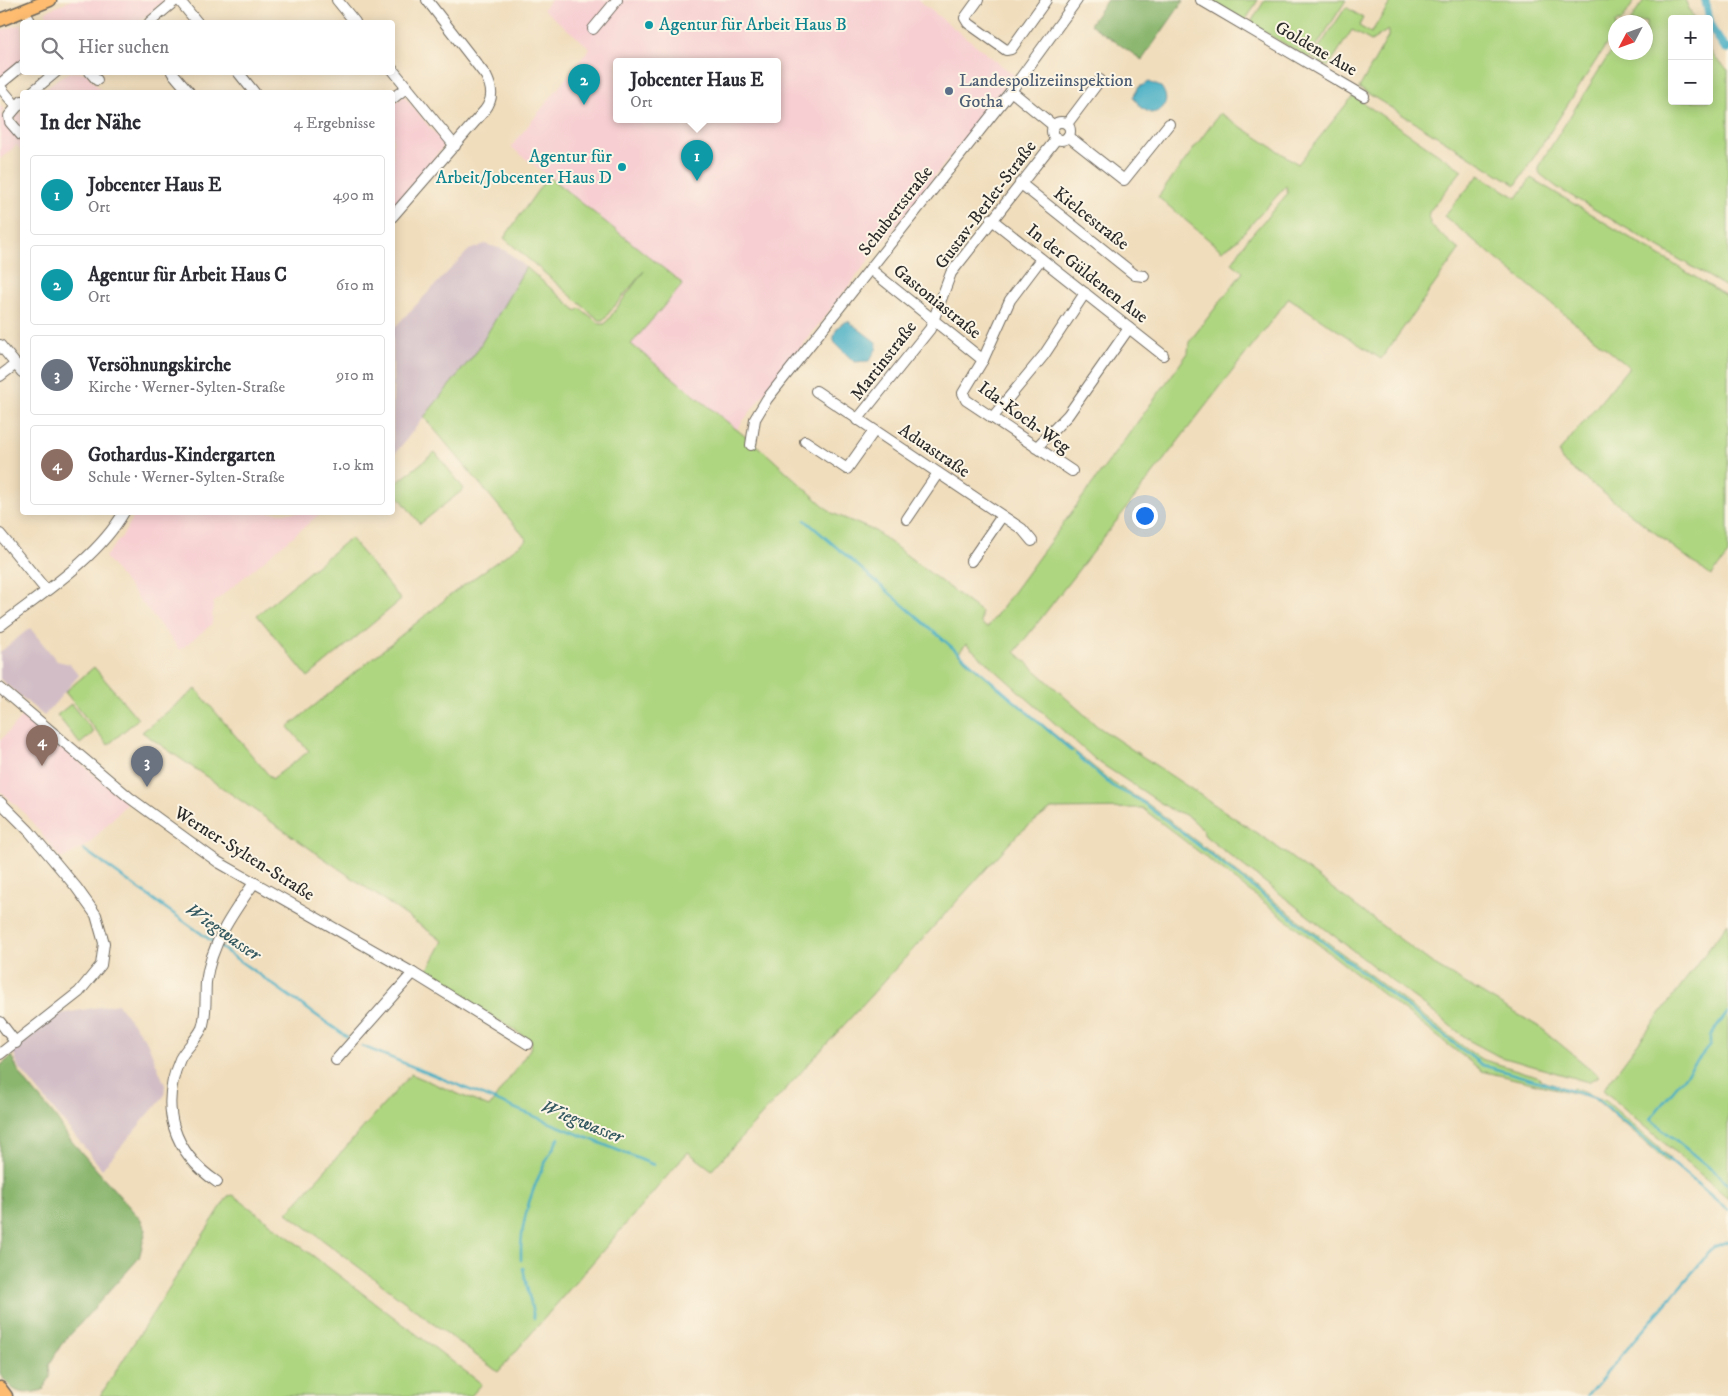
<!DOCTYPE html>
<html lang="de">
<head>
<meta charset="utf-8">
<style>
  body { margin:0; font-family:"IM FELL DW Pica",serif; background:#f7f7f7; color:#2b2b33 }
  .controls { position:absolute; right:15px; top:15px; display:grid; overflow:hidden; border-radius:5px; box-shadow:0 2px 12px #0003 }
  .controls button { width:45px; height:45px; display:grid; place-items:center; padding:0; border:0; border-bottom:1px solid #e1e1e2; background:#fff; color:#2b2b33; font:25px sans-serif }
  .compass { position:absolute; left:1608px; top:15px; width:45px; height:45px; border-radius:50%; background:#fff; box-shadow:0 2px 12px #0003; rotate:229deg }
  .you { position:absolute; left:1144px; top:515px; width:18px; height:18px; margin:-12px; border:4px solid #fff; border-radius:50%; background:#1a73e8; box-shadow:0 0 0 8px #1a73e833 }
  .badge { display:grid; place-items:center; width:32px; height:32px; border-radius:50%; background:#ea580c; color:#fff; font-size:16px; font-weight:700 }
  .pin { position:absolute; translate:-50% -41px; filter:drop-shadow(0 1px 2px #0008) }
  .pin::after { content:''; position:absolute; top:26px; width:18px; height:15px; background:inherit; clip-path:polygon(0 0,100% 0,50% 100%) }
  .popup { position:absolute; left:613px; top:58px; width:168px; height:65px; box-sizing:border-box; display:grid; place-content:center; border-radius:5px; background:#fff; filter:drop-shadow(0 1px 4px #0005); font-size:16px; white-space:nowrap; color:#7c7c81 }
  .popup b { font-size:19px; color:#2b2b33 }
  .popup::after { content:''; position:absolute; left:50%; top:100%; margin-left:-10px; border:10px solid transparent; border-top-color:#fff }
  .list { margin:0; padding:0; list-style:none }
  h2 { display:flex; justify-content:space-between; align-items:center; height:65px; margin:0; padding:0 20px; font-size:21px }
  h2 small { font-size:16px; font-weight:400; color:#7c7c81 }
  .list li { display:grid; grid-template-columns:32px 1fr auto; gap:15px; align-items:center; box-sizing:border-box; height:80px; margin:0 10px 10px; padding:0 10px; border:1px solid #e1e1e2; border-radius:5px }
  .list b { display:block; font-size:19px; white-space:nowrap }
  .list p { margin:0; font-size:16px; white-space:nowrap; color:#7c7c81 }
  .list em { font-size:16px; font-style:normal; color:#7c7c81 }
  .icon { flex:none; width:28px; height:28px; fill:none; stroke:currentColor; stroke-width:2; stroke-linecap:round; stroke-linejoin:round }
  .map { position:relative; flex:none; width:1728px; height:1396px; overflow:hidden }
  .search { position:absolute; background:#fff; box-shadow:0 2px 12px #0003; left:20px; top:20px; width:375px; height:55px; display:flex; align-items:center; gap:12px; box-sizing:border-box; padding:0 18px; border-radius:5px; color:#7c7c81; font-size:19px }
  .panel { position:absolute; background:#fff; box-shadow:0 2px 12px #0003; left:20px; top:90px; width:375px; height:425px; border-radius:5px }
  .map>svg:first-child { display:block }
</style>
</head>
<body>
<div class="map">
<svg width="1728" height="1396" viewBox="0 0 1728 1396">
  <rect width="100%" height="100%" fill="#fcf5e5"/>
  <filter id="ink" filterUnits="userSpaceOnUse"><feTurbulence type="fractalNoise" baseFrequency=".02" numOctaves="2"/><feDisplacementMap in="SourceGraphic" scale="10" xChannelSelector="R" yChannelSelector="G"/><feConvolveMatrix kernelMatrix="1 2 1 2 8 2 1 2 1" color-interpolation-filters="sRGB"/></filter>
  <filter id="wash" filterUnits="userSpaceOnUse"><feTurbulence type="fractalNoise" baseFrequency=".0096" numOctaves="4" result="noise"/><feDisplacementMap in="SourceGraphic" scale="20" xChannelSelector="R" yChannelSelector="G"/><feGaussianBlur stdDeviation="1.12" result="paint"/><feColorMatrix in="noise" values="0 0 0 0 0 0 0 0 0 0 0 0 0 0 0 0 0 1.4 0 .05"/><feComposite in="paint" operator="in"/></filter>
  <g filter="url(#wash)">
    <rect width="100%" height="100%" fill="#f0ddbc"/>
    <g fill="#f7cfd2" fill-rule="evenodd">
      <path d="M71,0H165L139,22H53L45,12Z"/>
      <path d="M551,0H918L1014,75L736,430L631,344L683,283L511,147L590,48L543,9ZM617,62H777V120H617Z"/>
      <path d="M22,24V61L0,80V31Z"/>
      <path d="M71,72L86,73L102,92H41L60,77Z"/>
      <path d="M404,96L442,142L443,147L393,208V105Z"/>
      <path d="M0,105L4,110L1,113L13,128L19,124L14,118L22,112V152L17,145L0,159Z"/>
      <path d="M136,513V512L321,513L213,603L212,624L180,650L105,557L123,535Z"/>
      <path d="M24,714L127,803L89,844L61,859L25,813L0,791V741Z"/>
    </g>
    <g fill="#d2bdc6">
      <path d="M485,244L505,250L526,267L477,351L393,456V329L469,250Z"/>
      <path d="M30,628L57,661L70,664L79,675L44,716L0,679V652Z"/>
      <path d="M118,1004L147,1042L165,1085L164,1096L102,1169L18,1066L13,1051L59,1014Z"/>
    </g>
    <g fill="#aed580" stroke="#6c8056">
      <path d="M1209,0H1258L1245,21Z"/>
      <path d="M1265,0H1346L1309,58L1250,24Z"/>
      <path d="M1392,0H1635L1621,22H1616L1615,31L1516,185L1359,88L1388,37V30L1371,41L1352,30L1328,67L1312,58L1346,7L1363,18L1359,26L1371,33Z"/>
      <path d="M1644,0H1685L1694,19H1672V101H1709V48L1715,58L1728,70V288L1558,188L1540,174L1538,167L1615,45L1616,52H1646V22H1630Z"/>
      <path d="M1353,96L1462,170L1429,212L1430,225L1459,250L1381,359L1289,298L1015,652L1097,726L1269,841L1436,966L1541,1028L1599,1076L1588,1082L1498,1056L1470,1041L1205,836C1201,824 1185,812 1173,811L1097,761L966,644L958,654L1113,783L1148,804L1465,1048L1481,1059L1537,1076L1542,1081L1571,1090L1573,1088L1606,1101L1670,1158L1667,1162L1594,1098L1482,1071L1142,808L1051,809L1018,834L712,1170L688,1152L498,1372L287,1213L411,1074L489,1107L530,1049L532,1041L425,975L443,941L142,732L196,689L272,779L309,751L288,727L453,593L527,540L424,417L477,351L526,267L577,311L580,308L600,324H605L644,271L603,320H599L504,238L548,176L683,284L631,344L767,454L832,513L875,531L981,612V623L987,628L1188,353L1189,342L1243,272L1232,263L1246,241L1288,193L1286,186L1234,243L1222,251L1158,197L1220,113L1298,164Z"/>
      <path d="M1479,175L1517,198L1531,178L1728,297V555L1711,576L1562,461L1559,452L1629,367L1444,216Z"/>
      <path d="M435,452L464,489L420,524L393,489V486Z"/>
      <path d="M350,538L401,600L308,677L257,615Z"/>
      <path d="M94,667L138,719L108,745L65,692Z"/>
      <path d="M71,704L94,732L80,744L57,715Z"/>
      <path d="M1728,923V1198L1603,1090Z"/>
      <path d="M233,1195L482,1384L471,1396H100L228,1196Z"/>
    </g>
    <g fill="#8ab66e" stroke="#5a704c">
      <path d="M1107,0H1184L1142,60L1090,24Z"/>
      <path d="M12,1056C22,1087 53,1106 67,1136L140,1219L146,1230L139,1258L61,1345L49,1365L50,1377L43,1390C20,1396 14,1393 0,1374V1066Z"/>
    </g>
    <g fill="#46afc5" stroke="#386d78">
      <path d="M1149,82L1161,87C1170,99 1166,111 1151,113L1141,108L1133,97L1139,87Z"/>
      <path d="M848,321L876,342L877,348L869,361L854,362L834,342C833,332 838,324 848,321Z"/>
    </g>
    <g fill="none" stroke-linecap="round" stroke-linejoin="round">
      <g stroke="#46afc5" stroke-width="2.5">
        <path d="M805,520L1072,751"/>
        <path d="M1076,754L1112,786L1141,801L1482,1065L1596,1098L1728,1210"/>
        <path d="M83,849L213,942"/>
        <path d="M220,947L347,1037"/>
        <path d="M1728,1012L1710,1036V1045L1650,1119L1728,1183"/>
        <path d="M362,1046L654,1165"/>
        <path d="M521,1260C519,1216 537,1174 559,1138"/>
        <path d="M523,1268L534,1318"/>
        <path d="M1587,1396L1714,1247L1728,1241"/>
      </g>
      <path stroke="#46afc5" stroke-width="8" d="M1705,0L1712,29L1725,48L1728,49"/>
    </g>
  </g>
  <g filter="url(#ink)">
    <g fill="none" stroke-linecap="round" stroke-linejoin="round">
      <g stroke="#70695e" stroke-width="12">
        <g id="minor">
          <path d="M179,0L197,22"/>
          <path d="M337,0L355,22"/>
          <path d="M978,0L965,18L968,23L1006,50L1011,49L1046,0"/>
          <path d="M1201,0L1364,96"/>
          <path d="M29,19L30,22"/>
          <path d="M150,22L176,0"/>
          <path d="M593,29L617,0"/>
          <path d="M392,69L455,146"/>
          <path d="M90,72L97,80"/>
          <path d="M172,72L189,92"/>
          <path d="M238,72L254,92"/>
          <path d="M0,84L22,66"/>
          <path d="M0,87L16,106"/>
          <path d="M1011,91L1054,126"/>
          <path d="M32,92L56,72"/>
          <path d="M392,99L407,87"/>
          <path d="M22,101L9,116L10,122L22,136"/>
          <circle cx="1061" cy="131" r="9"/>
          <path d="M1067,124L1100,80"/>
          <path d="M1068,136L1124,180L1169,124"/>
          <path d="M1020,183L1135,275L1144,276"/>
          <path d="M392,217L485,110C494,98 492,88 486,76L427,0"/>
          <path d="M991,219L1163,355"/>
          <path d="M1041,259L1010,300L983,360L963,393L966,400L1072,471"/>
          <path d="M870,269L983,360"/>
          <path d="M0,345L22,372"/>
          <path d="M0,376L16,364"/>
          <path d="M816,391L1022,529L1032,541"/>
          <path d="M992,418L1044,355L1085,293"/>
          <path d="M857,420L930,329L951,273L1057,138"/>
          <path d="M805,441L847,469L874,431"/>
          <path d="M751,445L755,419L767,399L1011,91L1077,0"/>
          <path d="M1036,448L1068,415L1129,328"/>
          <path d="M907,519L938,473"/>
          <path d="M0,534L46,590"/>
          <path d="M971,561L1002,516"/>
          <path d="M0,626C41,594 98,558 124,512"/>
          <path d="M0,688L130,798L218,862L413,973L528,1044"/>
          <path d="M0,802L29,831L76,887L96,915L104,943L101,965L79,992L0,1054"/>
          <path d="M0,1022L16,1043"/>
          <path d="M336,1060L413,973"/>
          <path d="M217,1182C173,1152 159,1108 180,1059C186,1048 197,1039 202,1028C207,1014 205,997 206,982C211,944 232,914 254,883"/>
        </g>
      </g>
      <g stroke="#70695e" stroke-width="15">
        <g id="major">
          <path d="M0,20L50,0"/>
          <path d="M0,1388L6,1396"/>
        </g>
      </g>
      <use href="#minor" stroke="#fff" stroke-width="10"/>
      <use href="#major" stroke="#fdbc6f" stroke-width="12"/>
    </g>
  </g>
  <g fill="#0f9aa8" stroke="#fcf5e5" stroke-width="2">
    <circle cx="649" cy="25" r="5"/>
    <circle cx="622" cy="167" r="5"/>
  </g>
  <circle fill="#5c6f8a" stroke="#fcf5e5" stroke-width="2" cx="949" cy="91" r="5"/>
  <g text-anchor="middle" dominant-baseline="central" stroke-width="4" stroke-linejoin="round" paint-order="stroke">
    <g font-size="18" fill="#0d838f" stroke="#fcf5e5" text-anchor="start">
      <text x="659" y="25">Agentur für Arbeit Haus B</text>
      <text x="612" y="157" text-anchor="end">Agentur für<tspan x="612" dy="21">Arbeit/Jobcenter Haus D</tspan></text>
    </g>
    <g font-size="18" fill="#2b2b2b" stroke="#fcf5e5">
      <text transform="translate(1316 49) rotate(30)">Goldene Aue</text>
      <text transform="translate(986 205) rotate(-53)">Gustav-Berlet-Straße</text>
      <text transform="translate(896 211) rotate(-52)">Schubertstraße</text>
      <text transform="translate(1091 219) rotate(38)">Kielcestraße</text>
      <text transform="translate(1087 274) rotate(38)">In der Güldenen Aue</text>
      <text transform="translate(937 302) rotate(39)">Gastoniastraße</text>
      <text transform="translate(884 361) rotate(-52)">Martinstraße</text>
      <text transform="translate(1024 418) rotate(36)">Ida-Koch-Weg</text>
      <text transform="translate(934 451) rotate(34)">Aduastraße</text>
      <text transform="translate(244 854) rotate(32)">Werner-Sylten-Straße</text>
    </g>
    <g font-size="18" fill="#4e5e75" stroke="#fcf5e5" text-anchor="start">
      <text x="959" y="81">Landespolizeiinspektion<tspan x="959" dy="21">Gotha</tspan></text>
    </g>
    <g font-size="19" font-style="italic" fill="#345961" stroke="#fcf5e5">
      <text transform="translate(223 932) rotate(35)">Wiegwasser</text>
      <text transform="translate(582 1122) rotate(22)">Wiegwasser</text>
    </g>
  </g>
</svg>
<div class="controls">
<button>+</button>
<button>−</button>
</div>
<svg class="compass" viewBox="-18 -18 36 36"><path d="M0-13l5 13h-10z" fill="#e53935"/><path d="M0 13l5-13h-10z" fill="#7c7c81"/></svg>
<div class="you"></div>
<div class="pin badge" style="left:697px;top:181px;background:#0f9aa8">1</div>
<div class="popup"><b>Jobcenter Haus E</b>Ort</div>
<div class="pin badge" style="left:584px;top:105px;background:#0f9aa8">2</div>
<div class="pin badge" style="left:147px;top:787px;background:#6b7280">3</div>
<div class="pin badge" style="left:42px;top:766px;background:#8d6e63">4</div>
<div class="search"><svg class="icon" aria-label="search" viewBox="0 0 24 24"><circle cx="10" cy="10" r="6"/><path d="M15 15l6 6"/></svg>Hier suchen</div>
<section class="panel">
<h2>In der Nähe<small>4 Ergebnisse</small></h2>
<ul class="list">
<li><span class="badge" style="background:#0f9aa8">1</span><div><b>Jobcenter Haus E</b><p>Ort</p></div><em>490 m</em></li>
<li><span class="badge" style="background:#0f9aa8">2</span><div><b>Agentur für Arbeit Haus C</b><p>Ort</p></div><em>610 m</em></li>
<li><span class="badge" style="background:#6b7280">3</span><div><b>Versöhnungskirche</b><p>Kirche · Werner-Sylten-Straße</p></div><em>910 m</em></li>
<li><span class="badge" style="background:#8d6e63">4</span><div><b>Gothardus-Kindergarten</b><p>Schule · Werner-Sylten-Straße</p></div><em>1.0 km</em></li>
</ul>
</section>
</div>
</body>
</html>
